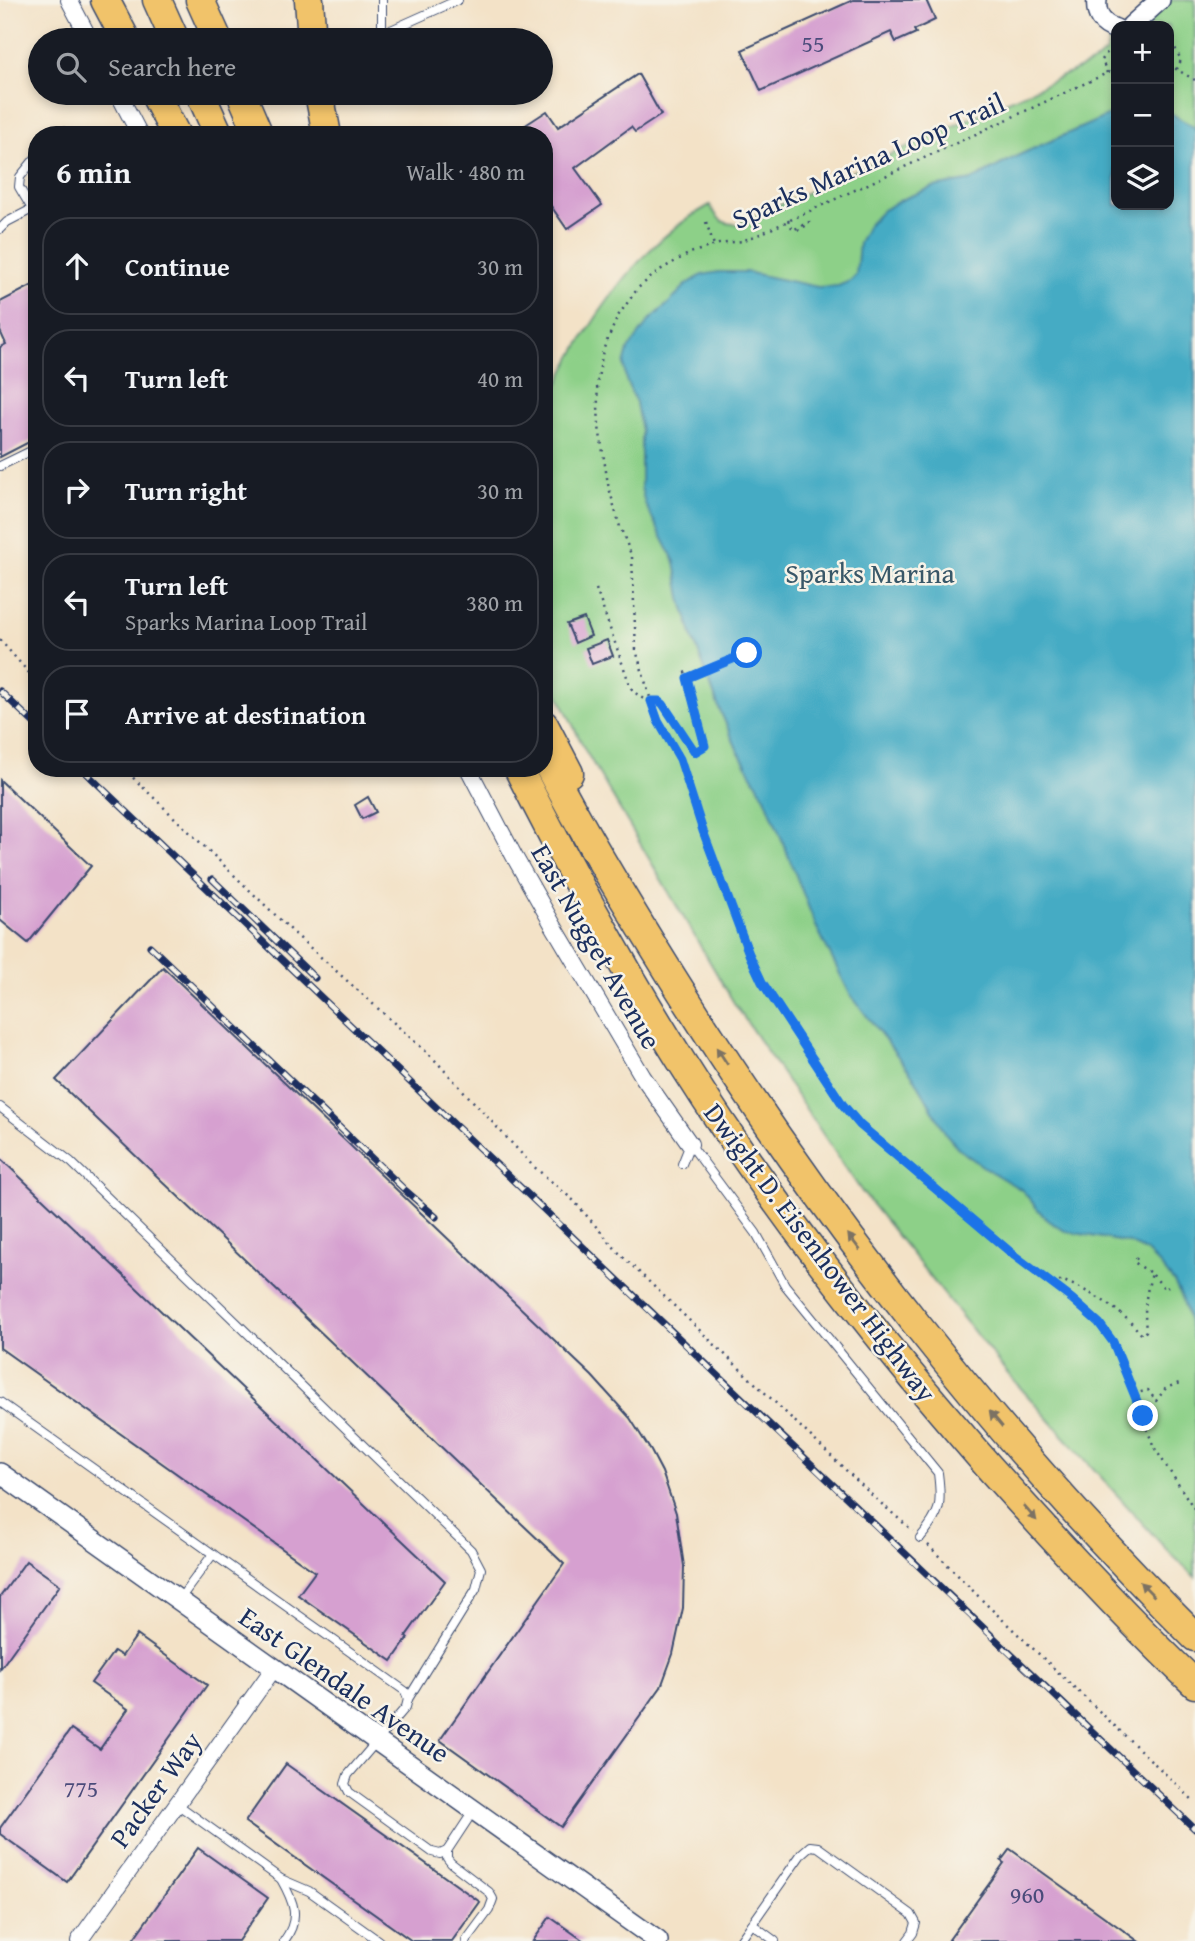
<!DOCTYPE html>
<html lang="en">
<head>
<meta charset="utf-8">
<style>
  body { margin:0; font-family:"Gentium Book Plus",serif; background:#20242c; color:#f1f3f6 }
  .controls { position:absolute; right:21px; top:21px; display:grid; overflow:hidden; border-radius:14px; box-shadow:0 4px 10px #0003 }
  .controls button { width:63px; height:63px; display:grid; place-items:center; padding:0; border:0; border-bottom:2px solid #363941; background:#171b24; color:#f1f3f6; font:35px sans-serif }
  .stop { position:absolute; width:21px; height:21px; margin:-16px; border:5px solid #1a73e8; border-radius:50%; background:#fff }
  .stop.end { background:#1a73e8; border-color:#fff; box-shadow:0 2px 7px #0008 }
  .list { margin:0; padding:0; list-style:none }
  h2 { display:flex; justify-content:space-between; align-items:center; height:91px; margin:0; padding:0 28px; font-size:30px }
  h2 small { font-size:23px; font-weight:400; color:#9ea1a6 }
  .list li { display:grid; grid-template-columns:46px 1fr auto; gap:21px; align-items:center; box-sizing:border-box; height:98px; margin:0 14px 14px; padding:0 14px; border:2px solid #363941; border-radius:28px }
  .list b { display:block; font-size:26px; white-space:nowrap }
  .list p { margin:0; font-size:23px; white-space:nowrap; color:#9ea1a6 }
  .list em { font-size:23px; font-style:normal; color:#9ea1a6 }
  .icon { flex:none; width:38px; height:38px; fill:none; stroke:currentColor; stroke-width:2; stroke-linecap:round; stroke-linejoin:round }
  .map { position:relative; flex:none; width:1195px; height:1941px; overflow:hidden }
  .search { position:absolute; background:#171b24; box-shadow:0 4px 10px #0003; left:28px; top:28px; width:525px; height:77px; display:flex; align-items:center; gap:18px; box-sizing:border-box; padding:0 24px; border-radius:38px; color:#9ea1a6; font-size:26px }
  .panel { position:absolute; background:#171b24; box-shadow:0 4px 10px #0003; left:28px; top:126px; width:525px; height:651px; border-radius:28px }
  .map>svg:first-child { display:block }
</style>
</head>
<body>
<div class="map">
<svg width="1195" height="1941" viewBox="0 0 1195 1941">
  <rect width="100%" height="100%" fill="#f7f3e8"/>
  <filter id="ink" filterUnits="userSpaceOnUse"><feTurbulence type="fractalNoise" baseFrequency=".0143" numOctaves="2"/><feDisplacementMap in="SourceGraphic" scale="14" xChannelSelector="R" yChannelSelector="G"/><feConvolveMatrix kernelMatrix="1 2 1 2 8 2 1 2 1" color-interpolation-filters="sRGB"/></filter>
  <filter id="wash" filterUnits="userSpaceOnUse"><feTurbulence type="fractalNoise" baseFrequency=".00686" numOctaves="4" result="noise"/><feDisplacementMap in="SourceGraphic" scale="28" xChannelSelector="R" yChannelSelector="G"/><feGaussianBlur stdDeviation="1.57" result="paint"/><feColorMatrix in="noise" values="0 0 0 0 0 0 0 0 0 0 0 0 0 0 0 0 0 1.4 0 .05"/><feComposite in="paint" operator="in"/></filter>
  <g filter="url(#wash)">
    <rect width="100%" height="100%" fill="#f3e2c7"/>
    <path fill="#8dd088" stroke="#548073" stroke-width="2" d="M1164,0H1195V1577L1165,1548L1008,1374L862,1192L734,1003L585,750L544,665V399L551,401C563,370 579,344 597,316C628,271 661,231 710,205C717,218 722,225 738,224L1096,61L1106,52L1110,40L1116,35V205H1169V26H1141Z"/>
    <path fill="#44abc4" stroke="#306d91" stroke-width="2" d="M1116,112V205H1169V112L1195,128V1346L1183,1300L1174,1282L1160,1265L1146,1251L1129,1243L1065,1231L1046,1219L1022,1190L988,1170L960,1150L946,1134L916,1080L850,994L816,926L765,797L737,749L719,708L693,638L681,598L675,562L645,504L641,487V431L636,403L626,380L624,365L628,350L649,321L670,302L686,285L702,275L719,272H746L818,287L838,286L850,281L856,275L859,243L868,225L883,210L903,199L933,187L972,180L1019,155Z"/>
    <g id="blocks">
      <g fill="#d6a0d0">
        <path d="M853,0H926L935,20L914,30L916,33L896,42L891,32L761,91L742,50Z"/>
        <path d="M638,74L661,115L635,132L631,127L575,168L602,205L567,229L544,196V135H529L524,126L547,111L558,127Z"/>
        <path d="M37,283V438L0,457V347L6,344L0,331V302Z"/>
        <path d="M584,618L591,636L575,643L567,624Z"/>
        <path d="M607,640L613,656L592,664L586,648Z"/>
        <path d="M0,780L91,866L28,943L0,920Z"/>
        <path d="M368,797L376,812L362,819L355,805Z"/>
        <path d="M163,967L592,1376L630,1418L651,1451L662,1472L676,1513L684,1566L683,1608L673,1654L661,1687L561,1827L440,1740L564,1564L56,1080Z"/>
        <path d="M0,1158L445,1581L406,1636L408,1638L392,1661L298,1595L315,1572L0,1348Z"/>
        <path d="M26,1561L60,1585L0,1669V1597Z"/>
        <path d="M137,1635L207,1685L67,1882L0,1834V1828L71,1729L100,1749L111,1733L128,1709L91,1683L114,1651L122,1656Z"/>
        <path d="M286,1764L480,1902L452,1941H412L245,1822Z"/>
        <path d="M198,1848L268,1898L238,1941H132Z"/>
        <path d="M1010,1849L1138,1941H948L1004,1863L1001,1861Z"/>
        <path d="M550,1917L584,1941H533Z"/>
      </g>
    </g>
  </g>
  <g filter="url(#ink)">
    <use href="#blocks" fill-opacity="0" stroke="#3b4a6e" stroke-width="2"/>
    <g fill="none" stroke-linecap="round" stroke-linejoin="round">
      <g stroke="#3b4a6e" stroke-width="10">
        <g id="service">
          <path d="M382,0V34L458,0"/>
          <path d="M58,135L62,131L65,135"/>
          <path d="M32,209L19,187L20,177L37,156"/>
          <path d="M0,229L7,222L34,208"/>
          <path d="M0,466L37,448"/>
          <path d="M0,1107L71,1162L471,1550L481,1569L476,1589L408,1699"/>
          <path d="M690,1144L756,1233L785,1285L938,1473C942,1505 941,1513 920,1538"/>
          <path d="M682,1164L690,1144"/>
          <path d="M0,1402L405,1691L408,1699L406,1707L348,1775L345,1784L349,1792L432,1852L440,1854L447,1851"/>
          <path d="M179,1600L213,1554"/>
          <path d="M177,1804L281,1879C294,1902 301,1918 284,1941"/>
          <path d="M281,1879L309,1891L379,1941"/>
          <path d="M752,1924L775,1941"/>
          <path d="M466,1941L489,1910L493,1899L489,1892L451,1863L447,1858V1851L474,1810"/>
          <path d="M740,1941L802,1853L810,1846L818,1847L911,1914L916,1923L913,1933L907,1941"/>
        </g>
      </g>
      <g stroke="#3b4a6e" stroke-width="18">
        <g id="minor">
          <path d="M69,0L90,40"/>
          <path d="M118,93L140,135"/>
          <path d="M468,768L514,856L553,925L643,1077L690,1144"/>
          <path d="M79,1941L274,1668"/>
        </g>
      </g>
      <g stroke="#3b4a6e" stroke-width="22">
        <g id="tertiary">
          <path d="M1097,0C1095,15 1102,25 1116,29"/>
          <path d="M1131,26L1160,0"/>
          <path d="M0,1473L658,1941"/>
        </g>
      </g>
      <g stroke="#3b4a6e" stroke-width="31">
        <g id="motorway">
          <path d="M105,0L126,40"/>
          <path d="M157,0L175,40"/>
          <path d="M200,0L218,40"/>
          <path d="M309,0L312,40"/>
          <path d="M154,93L176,135"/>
          <path d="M200,93L219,135"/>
          <path d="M241,93L259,135"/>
          <path d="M319,93L327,135"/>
          <path d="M544,725L569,773"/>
          <path d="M544,757C583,833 627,905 672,977C820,1214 997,1440 1195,1637"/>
          <path d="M518,768C569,869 623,969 683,1064C773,1207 878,1340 989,1467C1055,1541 1123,1615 1195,1684"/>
        </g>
      </g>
      <g stroke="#3b4a6e" stroke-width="2.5" stroke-dasharray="2 5" stroke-linecap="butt">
        <path d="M1169,36L1181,60L1177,69"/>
        <path d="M1169,65L1195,80"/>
        <path d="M1116,69L760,234L742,241L719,244L690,253L660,270L638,288L618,316L603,350L597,384L599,427L608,484L619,524L632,557L636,650L651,701L658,721L680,759L703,831L749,954L762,982L843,1105L860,1125L1015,1256L1072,1299L1099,1323L1113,1342L1154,1447L1195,1510"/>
        <path d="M1107,73L1102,60L1108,51"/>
        <path d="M935,132L942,148"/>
        <path d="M788,220L793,230L809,222V224L798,230"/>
        <path d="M706,222L714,245"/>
        <path d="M596,589L631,688C640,698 645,702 659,701L663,704L695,752L705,746L684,668"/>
        <path d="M0,640L37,682"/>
        <path d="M687,678L747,653"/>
        <path d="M123,768L295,934L432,1057L532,1165L573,1200L620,1254L876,1499L913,1531"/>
        <path d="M1137,1258L1134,1262L1152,1274L1165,1289L1168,1287"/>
        <path d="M1055,1287L1061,1280C1092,1292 1121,1309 1142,1335L1146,1331C1144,1310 1145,1294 1152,1274"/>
        <path d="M1134,1394L1148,1390L1156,1401L1166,1388L1182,1382"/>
        <path d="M928,1545L985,1603L1195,1802"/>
      </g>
      <use href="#service" stroke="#fff" stroke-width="8"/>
      <use href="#minor" stroke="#fff" stroke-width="16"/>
      <use href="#tertiary" stroke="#fff" stroke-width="19"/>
      <use href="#motorway" stroke="#f1c36a" stroke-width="28"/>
      <g stroke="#1b2f5e" stroke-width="7">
        <g id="rail">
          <path d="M0,691L37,726"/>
          <path d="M81,768C452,1122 823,1477 1195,1829"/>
          <path d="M212,879L315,978"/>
          <path d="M150,946L406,1191L436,1217"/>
        </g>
      </g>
      <use href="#rail" stroke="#f7f3e8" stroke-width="4.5" stroke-dasharray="13" stroke-linecap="butt"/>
    </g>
    <defs><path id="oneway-solid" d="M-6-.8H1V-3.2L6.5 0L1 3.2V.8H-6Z" transform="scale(1.75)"/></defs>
    <g fill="#7b7263">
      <use href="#oneway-solid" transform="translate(722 1056) rotate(-123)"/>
      <use href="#oneway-solid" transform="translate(854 1242) rotate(-127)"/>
      <use href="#oneway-solid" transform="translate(996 1419) rotate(-130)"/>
      <use href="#oneway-solid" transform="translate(1030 1513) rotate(49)"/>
      <use href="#oneway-solid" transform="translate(1147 1589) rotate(-135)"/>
    </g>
  </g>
  <g fill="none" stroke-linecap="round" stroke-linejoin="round" filter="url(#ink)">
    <path stroke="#1a73e8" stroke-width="9" d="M747,653L687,678L705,746L695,752L663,704L659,701H651L658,721L680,759L703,831L749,954L762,982L843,1105L860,1125L1015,1256L1072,1299L1099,1323L1113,1342L1143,1416"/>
  </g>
  <g text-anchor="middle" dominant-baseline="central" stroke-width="5" stroke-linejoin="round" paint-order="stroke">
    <g font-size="24" fill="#4a4b7a">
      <text x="813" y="43">55</text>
      <text x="81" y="1788">775</text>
      <text x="1027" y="1894">960</text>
    </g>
    <g font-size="28" fill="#1b2f5e" stroke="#f7f3e8">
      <text transform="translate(868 160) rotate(-24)">Sparks Marina Loop Trail</text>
      <text transform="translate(597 946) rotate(60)">East Nugget Avenue</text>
      <text transform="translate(821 1252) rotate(53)">Dwight D. Eisenhower Highway</text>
      <text transform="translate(345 1684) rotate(35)">East Glendale Avenue</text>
      <text transform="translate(155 1789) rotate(-54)">Packer Way</text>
    </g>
    <g font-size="28" fill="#385768" stroke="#f7f3e8">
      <text x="870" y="572">Sparks Marina</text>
    </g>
  </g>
</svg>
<div class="controls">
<button>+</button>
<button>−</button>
<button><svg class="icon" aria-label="layers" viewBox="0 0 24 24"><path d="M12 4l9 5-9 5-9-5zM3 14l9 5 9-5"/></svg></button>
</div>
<div class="stop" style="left:747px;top:653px"></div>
<div class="stop end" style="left:1143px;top:1416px"></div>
<div class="search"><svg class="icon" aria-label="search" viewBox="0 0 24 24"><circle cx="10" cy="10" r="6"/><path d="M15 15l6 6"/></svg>Search here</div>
<section class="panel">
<h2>6 min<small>Walk · 480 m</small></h2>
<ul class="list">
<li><svg class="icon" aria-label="ahead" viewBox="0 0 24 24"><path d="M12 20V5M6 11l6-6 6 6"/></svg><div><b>Continue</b></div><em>30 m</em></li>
<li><svg class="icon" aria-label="left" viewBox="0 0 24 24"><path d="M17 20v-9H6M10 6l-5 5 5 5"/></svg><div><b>Turn left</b></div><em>40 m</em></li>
<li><svg class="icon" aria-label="right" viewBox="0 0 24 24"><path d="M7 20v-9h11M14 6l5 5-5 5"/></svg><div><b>Turn right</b></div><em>30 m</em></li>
<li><svg class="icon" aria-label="left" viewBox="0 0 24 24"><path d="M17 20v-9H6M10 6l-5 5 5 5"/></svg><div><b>Turn left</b><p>Sparks Marina Loop Trail</p></div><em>380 m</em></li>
<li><svg class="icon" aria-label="arrive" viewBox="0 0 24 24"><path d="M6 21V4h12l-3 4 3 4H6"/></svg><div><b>Arrive at destination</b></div></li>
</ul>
</section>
</div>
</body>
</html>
